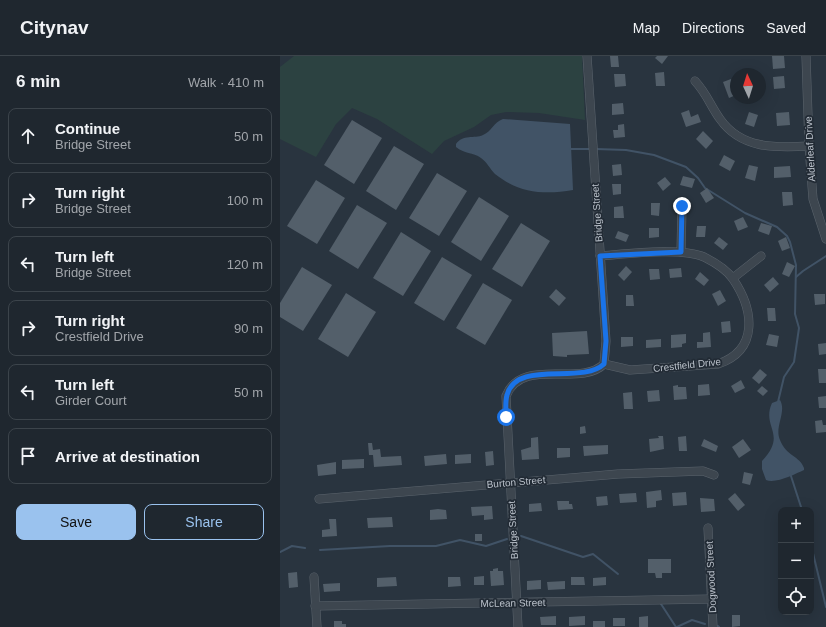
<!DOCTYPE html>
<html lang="en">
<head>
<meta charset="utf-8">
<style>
  body { margin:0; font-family:Helvetica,sans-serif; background:#272f37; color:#f1f3f6 }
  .controls { position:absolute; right:12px; bottom:12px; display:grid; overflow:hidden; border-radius:8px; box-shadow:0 4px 16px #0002 }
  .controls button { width:36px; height:36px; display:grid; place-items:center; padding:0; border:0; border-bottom:1px solid #3c444b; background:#1f272f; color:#f1f3f6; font:20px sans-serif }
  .compass { position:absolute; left:450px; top:12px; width:36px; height:36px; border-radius:50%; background:#1f272f; box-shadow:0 4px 16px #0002; rotate:356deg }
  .stop { position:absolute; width:12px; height:12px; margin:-9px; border:3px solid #1a73e8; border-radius:50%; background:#fff }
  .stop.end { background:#1a73e8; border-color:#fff; box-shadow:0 1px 4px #0008 }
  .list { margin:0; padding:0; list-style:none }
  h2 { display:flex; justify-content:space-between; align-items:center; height:52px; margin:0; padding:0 16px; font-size:17px }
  h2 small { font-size:13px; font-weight:400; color:#a1a5aa }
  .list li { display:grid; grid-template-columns:26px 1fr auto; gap:12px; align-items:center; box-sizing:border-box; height:56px; margin:0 8px 8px; padding:0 8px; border:1px solid #3c444b; border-radius:8px }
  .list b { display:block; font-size:15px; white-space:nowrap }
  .list p { margin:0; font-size:13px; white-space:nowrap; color:#a1a5aa }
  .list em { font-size:13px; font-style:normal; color:#a1a5aa }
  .actions { display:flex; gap:8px; padding:12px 16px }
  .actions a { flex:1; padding:9px 0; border:1px solid #9ac2ee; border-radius:8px; text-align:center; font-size:14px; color:#9ac2ee }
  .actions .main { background:#9ac2ee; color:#111 }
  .icon { flex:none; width:22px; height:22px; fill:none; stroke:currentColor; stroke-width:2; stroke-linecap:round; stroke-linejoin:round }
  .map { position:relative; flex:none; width:546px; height:571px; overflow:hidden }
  header { display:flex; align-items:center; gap:24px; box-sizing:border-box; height:56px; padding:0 20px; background:#1f272f; border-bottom:1px solid #3c444b }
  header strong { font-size:19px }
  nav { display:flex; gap:22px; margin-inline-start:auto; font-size:14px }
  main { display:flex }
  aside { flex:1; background:#1f272f }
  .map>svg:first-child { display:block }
</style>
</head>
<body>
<header>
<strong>Citynav</strong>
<nav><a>Map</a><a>Directions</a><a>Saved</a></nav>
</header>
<main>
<aside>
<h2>6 min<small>Walk · 410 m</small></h2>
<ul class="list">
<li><svg class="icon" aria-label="ahead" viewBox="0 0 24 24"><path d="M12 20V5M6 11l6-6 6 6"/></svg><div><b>Continue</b><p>Bridge Street</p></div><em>50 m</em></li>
<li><svg class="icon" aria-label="right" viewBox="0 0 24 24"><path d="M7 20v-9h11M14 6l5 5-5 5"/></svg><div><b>Turn right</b><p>Bridge Street</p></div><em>100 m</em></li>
<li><svg class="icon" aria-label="left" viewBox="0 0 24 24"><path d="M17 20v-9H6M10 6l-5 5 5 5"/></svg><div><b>Turn left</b><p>Bridge Street</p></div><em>120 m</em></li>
<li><svg class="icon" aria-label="right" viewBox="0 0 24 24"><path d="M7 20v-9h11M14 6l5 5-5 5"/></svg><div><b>Turn right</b><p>Crestfield Drive</p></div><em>90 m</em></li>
<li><svg class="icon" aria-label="left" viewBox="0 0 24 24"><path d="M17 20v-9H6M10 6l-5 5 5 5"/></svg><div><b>Turn left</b><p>Girder Court</p></div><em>50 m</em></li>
<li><svg class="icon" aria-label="arrive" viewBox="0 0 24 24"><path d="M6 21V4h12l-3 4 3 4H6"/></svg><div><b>Arrive at destination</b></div></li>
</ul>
<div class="actions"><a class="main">Save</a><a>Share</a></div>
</aside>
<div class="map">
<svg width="546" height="571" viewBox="0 0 546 571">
  <rect width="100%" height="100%" fill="#29343f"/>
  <path fill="#2c4241" d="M14,0H302L305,64L259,57L226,56L211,59L194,71L164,85L152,98L97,63L72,52L56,68L36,101L0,83V11Z"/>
  <g fill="#415366">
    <path d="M223,63L290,68L293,134C264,139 239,137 215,118C210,113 207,106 201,102C193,96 184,98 176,91V88C183,78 194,83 203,79C211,76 214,66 223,63Z"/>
    <path d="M500,344C507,356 494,371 500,384C506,400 520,400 524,412V414C515,418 496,428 486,424L482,413V405C508,378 481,371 492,347Z"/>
  </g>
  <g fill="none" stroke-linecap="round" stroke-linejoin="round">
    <g stroke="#415366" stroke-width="2">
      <path d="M290,93H311"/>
      <path d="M316,93L346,94L374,99L406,111L418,122L425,132L465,157L497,171L507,180L510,186L516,209L515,258L519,272L514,306L504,321L498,346"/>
      <path d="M516,221L523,215L546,200"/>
      <path d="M510,417L522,454"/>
      <path d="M241,480L303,501L313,498L338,518"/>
      <path d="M531,489L546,551"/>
      <path d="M40,494L110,490H156L180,484L206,490L227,483"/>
      <path d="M0,496L12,490L25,492"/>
      <path d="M381,548L396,571"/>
      <path d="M438,570L439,571"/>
      <path d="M397,571L412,564L425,568"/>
    </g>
  </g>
  <g fill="#535f6a">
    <path d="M330,0H338L339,11H331Z"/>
    <path d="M377,0H388L382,8L375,2Z"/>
    <path d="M492,0H504L505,12L493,13Z"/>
    <path d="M384,16L385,30H376L375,17Z"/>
    <path d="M334,18H345L346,30L335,31Z"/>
    <path d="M504,20L505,32L494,33L493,21Z"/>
    <path d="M451,23L456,39L449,42L443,26Z"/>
    <path d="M343,47L344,58L332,59V48Z"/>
    <path d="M409,54L411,61L418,58L421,66L406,71L401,57Z"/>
    <path d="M469,56L478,59L474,71L465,68Z"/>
    <path d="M509,56L510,69L497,70L496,57Z"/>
    <path d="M72,64L102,82L74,128L44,109Z"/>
    <path d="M344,68L345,81L334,82L333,74H338V69Z"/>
    <path d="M423,75L433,85L426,93L416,83Z"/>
    <path d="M114,90L144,108L116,154L86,135Z"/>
    <path d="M444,99L455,105L450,115L439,109Z"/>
    <path d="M341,108L342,119L333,120L332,109Z"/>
    <path d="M469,109L478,111L475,125L465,122Z"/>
    <path d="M510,110L511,121L494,122V111Z"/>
    <path d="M157,117L187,135L159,180L129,162Z"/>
    <path d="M403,120L415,123L412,132L400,129Z"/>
    <path d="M385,121L391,128L383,135L377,127Z"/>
    <path d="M36,124L65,142L37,188L7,170Z"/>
    <path d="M332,128H341V138L333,139Z"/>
    <path d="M427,132L434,142L426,147L420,137Z"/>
    <path d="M502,136H512L513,149L503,150Z"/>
    <path d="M199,141L229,160L201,205L171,186Z"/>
    <path d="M371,147H380L379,160L371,159Z"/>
    <path d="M77,149L107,167L78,213L49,195Z"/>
    <path d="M343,150L344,162H334V151Z"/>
    <path d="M463,161L468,171L458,175L454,165Z"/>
    <path d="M241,167L270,185L242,231L212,213Z"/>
    <path d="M481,167L492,170L489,179L478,175Z"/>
    <path d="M417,170H426L425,181H416Z"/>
    <path d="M369,172H379V181L369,182Z"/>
    <path d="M338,175L349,179L346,186L335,182Z"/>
    <path d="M121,176L151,195L123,240L93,222Z"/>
    <path d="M439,181L448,188L443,194L434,187Z"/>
    <path d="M506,181L510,192L502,195L498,185Z"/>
    <path d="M162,201L192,219L164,265L134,247Z"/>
    <path d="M507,206L515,210L509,221L502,218Z"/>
    <path d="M346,210L352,216L344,225L338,219Z"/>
    <path d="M22,211L52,229L23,275L0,261V247Z"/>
    <path d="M401,212L402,221L390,222L389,213Z"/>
    <path d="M369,213H379L380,223L370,224Z"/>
    <path d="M420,216L429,224L424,230L415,223Z"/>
    <path d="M493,221L499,228L490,236L484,229Z"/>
    <path d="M203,227L232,244L205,289L176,272Z"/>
    <path d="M276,233L286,242L279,250L269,241Z"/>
    <path d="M440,234L446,245L438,250L432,238Z"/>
    <path d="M66,237L96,256L68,301L38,283Z"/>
    <path d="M534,238H545V248L535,249Z"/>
    <path d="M346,239H353L354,250H346Z"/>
    <path d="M487,252H495L496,265H488Z"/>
    <path d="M450,265L451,276L442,277L441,266Z"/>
    <path d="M307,275L309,298L287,299V301L273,300L272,277Z"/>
    <path d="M430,276L431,291L417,292V286H423V277Z"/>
    <path d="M406,278V287L402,288V291L391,292V279Z"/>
    <path d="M489,278L499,280L497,291L486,289Z"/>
    <path d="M341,281H353V290L341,291Z"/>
    <path d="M381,283V291L366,292V284Z"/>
    <path d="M546,287V298L539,299L538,288Z"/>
    <path d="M480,313L487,319L479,328L472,322Z"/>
    <path d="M538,313H546V327H539Z"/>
    <path d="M461,324L465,332L455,337L451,330Z"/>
    <path d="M429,328L430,339L418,340V329Z"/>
    <path d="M398,329V331H406L407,343L394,344L393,330Z"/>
    <path d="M482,330L488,335L483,340L477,335Z"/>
    <path d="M379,334L380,345L368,346L367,335Z"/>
    <path d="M352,336L353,353H344L343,337Z"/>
    <path d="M546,340V352H539L538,341Z"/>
    <path d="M542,364L543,369H546V376L536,377L535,365Z"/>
    <path d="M305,370L306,377L300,378V371Z"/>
    <path d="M378,380H383L384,393L370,396L369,383L379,382Z"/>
    <path d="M406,380L407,395H399L398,381Z"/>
    <path d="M258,381L259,403L242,404L241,394L251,391V382Z"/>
    <path d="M424,383L438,390L436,396L421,390Z"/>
    <path d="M463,383L471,394L459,402L452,391Z"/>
    <path d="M88,387H92L93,394L100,393L101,401L121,400L122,409L94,411L93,399H89Z"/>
    <path d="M328,389V398L304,400L303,390Z"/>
    <path d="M277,392H290V401L277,402Z"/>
    <path d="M213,395L214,409L206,410L205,396Z"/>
    <path d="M166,398L167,408L145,410L144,400Z"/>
    <path d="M191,398V407L175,408V399Z"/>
    <path d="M84,403V412L62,413V404Z"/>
    <path d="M56,406V418L38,420L37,409Z"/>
    <path d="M464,416L473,418L470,429L462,427Z"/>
    <path d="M381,434L382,444L376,445V451L367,452L366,436Z"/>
    <path d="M406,436L407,449L393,450L392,437Z"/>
    <path d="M356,437L357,446L340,447L339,438Z"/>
    <path d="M455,437L465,449L458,455L448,443Z"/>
    <path d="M327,440L328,449L317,450L316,441Z"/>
    <path d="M420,442L434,443L435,455L421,456Z"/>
    <path d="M277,445H289V448H292L293,453L278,454Z"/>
    <path d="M261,447L262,455L249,456V448Z"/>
    <path d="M212,450L213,463L204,464V459L192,460L191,451Z"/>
    <path d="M158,453L166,454L167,463L150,464V454Z"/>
    <path d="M112,461L113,471L88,472L87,462Z"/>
    <path d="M49,463H56L57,480L42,481V474L50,473Z"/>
    <rect x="195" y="478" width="7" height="7"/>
    <path d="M368,503H391V517H382V522H376L375,517H368Z"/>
    <path d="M218,512V515H223L224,529L211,530L210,515H213V513Z"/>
    <path d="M17,516L18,531L9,532L8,517Z"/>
    <path d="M204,520V529H194V521Z"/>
    <path d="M116,521L117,530L97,531V522Z"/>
    <path d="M168,521H180L181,530L168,531Z"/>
    <path d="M291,521H304L305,529H291Z"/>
    <path d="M326,521V529L313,530V522Z"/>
    <path d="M261,524V533L247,534V525Z"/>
    <path d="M285,525V533L268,534L267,526Z"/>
    <path d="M60,527V535L44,536L43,528Z"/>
    <path d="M452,559H460V570L452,571Z"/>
    <path d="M276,560V569H261L260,561Z"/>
    <path d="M305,560V569L289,570V561Z"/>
    <path d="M368,560V571H359V561Z"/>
    <rect x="333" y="562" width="12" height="8"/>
    <path d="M54,565H62V568H66V571H54Z"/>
    <rect x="313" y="565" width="12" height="6"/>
  </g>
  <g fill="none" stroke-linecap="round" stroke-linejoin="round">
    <g stroke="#5b646d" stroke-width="9">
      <g id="minor">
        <path d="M526,0L529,90L533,143L546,183"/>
        <path d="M415,25C427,38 430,49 440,63C461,93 495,92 529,90"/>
        <path d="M401,196L402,150"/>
        <path d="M320,200C347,198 401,191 424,201C434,206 447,214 453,223C474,254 479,294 438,308L350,314L324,308"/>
        <path d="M453,222L481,200"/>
        <path d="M39,443L338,418L423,415L434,419"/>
        <path d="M428,472L433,571"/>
        <path d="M34,521L37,571"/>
        <path d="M35,550L432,543"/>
        <path d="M238,571L226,340C242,300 300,332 324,308L326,285L307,0"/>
      </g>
    </g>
    <use href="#minor" stroke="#3d464f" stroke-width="8"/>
  </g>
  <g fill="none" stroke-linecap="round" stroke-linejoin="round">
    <path stroke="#1a73e8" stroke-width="5" d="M226,361C226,354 225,346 227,339C236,303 302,329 324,308L326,285L320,200L401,196L402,150"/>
  </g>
  <g text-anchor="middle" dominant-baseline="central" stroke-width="3.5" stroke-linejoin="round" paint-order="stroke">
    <g font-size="10" fill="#bac1ca" stroke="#222b35">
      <text transform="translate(530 93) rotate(-93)">Alderleaf Drive</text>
      <text transform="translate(317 157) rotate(-94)">Bridge Street</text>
      <text transform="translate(407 309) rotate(-6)">Crestfield Drive</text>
      <text transform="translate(236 426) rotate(-5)">Burton Street</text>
      <text transform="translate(233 474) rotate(-93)">Bridge Street</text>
      <text transform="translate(431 521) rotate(-93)">Dogwood Street</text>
      <text transform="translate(233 547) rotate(-1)">McLean Street</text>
    </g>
  </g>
</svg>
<div class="controls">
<button>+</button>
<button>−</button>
<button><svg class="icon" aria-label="locate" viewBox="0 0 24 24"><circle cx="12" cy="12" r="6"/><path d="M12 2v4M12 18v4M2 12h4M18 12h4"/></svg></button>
</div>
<svg class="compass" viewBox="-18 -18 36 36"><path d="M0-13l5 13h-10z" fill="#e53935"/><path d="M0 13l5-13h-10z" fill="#a1a5aa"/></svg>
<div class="stop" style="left:226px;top:361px"></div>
<div class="stop end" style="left:402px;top:150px"></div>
</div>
</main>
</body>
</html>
